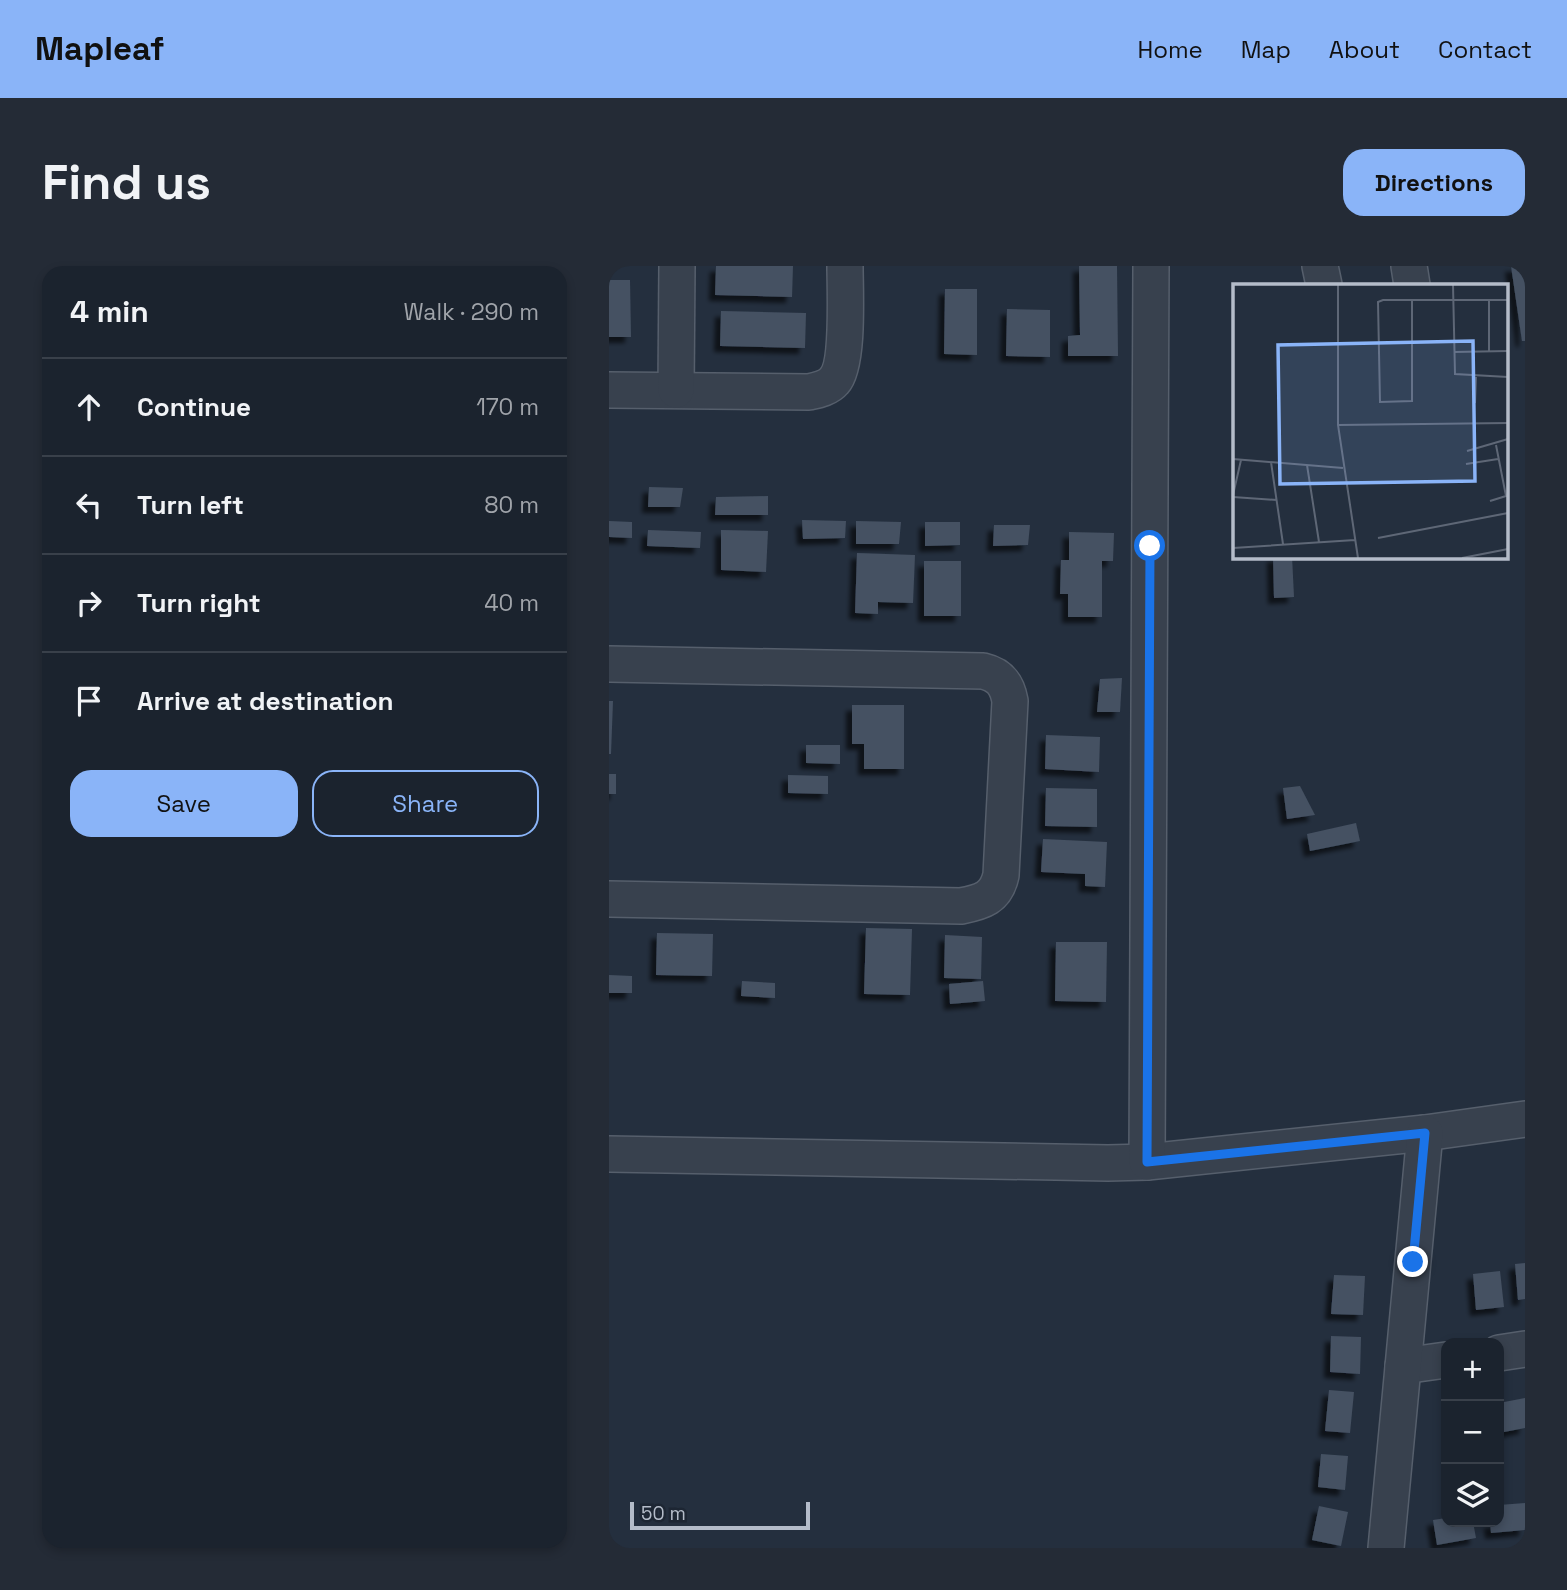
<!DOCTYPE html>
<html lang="en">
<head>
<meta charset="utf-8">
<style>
  body { margin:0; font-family:"Space Grotesk",sans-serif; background:#242b36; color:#f1f3f6 }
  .controls { position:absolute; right:21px; bottom:21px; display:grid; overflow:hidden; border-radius:14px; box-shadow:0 4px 10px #0003 }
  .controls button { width:63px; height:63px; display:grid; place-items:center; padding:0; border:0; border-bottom:2px solid #39404a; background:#1b232e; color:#f1f3f6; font:35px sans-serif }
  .scale { position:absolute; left:21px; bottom:18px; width:180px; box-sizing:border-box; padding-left:7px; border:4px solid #b4bcc9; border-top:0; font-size:19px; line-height:24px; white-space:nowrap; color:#b4bcc9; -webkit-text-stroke:5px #1d2633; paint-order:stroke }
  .stop { position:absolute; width:21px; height:21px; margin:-16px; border:5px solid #1a73e8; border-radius:50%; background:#fff }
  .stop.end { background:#1a73e8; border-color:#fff; box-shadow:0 2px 7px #0008 }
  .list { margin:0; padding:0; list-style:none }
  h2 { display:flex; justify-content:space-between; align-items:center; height:91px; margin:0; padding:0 28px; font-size:30px }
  h2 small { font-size:23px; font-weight:400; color:#a0a4aa }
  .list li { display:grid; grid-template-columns:46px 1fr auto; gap:21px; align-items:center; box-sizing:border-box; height:98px; padding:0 28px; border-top:2px solid #39404a }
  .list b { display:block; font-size:26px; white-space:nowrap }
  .list em { font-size:23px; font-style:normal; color:#a0a4aa }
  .actions { display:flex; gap:14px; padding:21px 28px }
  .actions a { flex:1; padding:16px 0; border:2px solid #8ab4f8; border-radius:21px; text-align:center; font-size:24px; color:#8ab4f8 }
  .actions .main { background:#8ab4f8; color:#111 }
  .icon { flex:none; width:38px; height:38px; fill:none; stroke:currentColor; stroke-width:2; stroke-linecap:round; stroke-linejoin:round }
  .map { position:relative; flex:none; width:916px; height:1282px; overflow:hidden; border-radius:21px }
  header { display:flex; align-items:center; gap:42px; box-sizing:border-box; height:98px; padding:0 35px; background:#8ab4f8; color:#111 }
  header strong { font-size:33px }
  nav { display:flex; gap:38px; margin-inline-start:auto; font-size:24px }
  .intro { display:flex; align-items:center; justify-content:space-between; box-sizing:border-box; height:168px; padding:0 42px }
  h1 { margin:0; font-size:49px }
  .button { padding:18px 32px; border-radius:21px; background:#8ab4f8; color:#111; font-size:24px; font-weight:700 }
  main { display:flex; gap:42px; padding:0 42px }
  aside { flex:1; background:#1b232e; border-radius:21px; box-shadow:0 4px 10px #0003 }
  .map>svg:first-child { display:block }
</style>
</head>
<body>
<header>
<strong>Mapleaf</strong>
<nav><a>Home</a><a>Map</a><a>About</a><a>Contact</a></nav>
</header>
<div class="intro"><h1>Find us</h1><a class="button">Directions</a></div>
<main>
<aside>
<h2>4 min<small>Walk · 290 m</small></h2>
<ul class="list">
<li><svg class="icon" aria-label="ahead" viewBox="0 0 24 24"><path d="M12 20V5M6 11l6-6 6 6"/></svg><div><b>Continue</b></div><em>170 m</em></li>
<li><svg class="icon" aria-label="left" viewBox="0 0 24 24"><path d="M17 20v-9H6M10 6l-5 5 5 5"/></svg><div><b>Turn left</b></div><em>80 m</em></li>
<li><svg class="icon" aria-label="right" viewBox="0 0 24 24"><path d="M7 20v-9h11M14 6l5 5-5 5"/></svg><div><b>Turn right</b></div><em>40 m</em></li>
<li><svg class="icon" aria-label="arrive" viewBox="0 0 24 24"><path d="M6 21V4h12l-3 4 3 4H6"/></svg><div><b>Arrive at destination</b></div></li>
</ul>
<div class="actions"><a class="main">Save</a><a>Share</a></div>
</aside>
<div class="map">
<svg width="916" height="1282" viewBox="0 0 916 1282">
  <defs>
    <filter id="shadow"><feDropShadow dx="-6" dy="6" stdDeviation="2" flood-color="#0009"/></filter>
  </defs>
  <rect width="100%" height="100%" fill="#242f3e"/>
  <g fill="#455162" filter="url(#shadow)">
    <path d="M107,0H184L183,31L106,29Z"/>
    <path d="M470,0H508L509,90H459V70L471,69Z"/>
    <path d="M902,0H916V75H913Z"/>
    <path d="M0,14H21L22,71H0Z"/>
    <path d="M336,23H368V89L335,88Z"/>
    <path d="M398,43L441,44V91L397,90Z"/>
    <path d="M112,45L197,47L196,82L111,80Z"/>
    <path d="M40,221L74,222L71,241H39Z"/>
    <path d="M159,230V249H106L107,231Z"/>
    <path d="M193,254L237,255L236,272L194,273Z"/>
    <path d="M0,255L23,256V272L0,271Z"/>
    <path d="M247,255L292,256L290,278H247Z"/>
    <path d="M316,256H351V279L316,280Z"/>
    <path d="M385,259H421L419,279L384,280Z"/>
    <path d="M39,264L92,266L91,282L38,280Z"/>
    <path d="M112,264L159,265L157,306L112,304Z"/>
    <path d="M460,266L505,267L504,295H493V351H459V328H451L452,294H460Z"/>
    <path d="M248,287L306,289L304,337L269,336V348L246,347Z"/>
    <path d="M664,290H683L685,331L665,332Z"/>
    <rect x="315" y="295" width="37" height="55"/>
    <path d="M513,412L511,446H488L491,413Z"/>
    <path d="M0,435H4L2,488H0Z"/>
    <path d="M243,439H295V503H255V478H243Z"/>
    <path d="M437,469L491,471L490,506L436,503Z"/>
    <path d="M197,479H231V498L197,497Z"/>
    <rect x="0" y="508" width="7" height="20"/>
    <path d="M179,509L219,510V528L179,527Z"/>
    <path d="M691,520L706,549L678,553L674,522Z"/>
    <path d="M437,522L488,523V561L436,560Z"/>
    <path d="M747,557L751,575L701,585L698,568Z"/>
    <path d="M434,573L498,576L496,621L476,620V608L432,606Z"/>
    <path d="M257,662L303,663L301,729L255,728Z"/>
    <path d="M48,667L104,668L103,710L47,709Z"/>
    <path d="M336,669L373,671L372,713L335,712Z"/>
    <path d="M447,676H498L497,736L446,735Z"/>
    <path d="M0,709L23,710V727H0Z"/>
    <path d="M133,715L166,717V732L132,730Z"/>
    <path d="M374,715L376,735L341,738L340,718Z"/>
    <path d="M916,997V1033L909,1034L906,998Z"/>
    <path d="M891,1005L895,1041L867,1044L864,1008Z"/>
    <path d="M725,1009L756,1010L754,1049L722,1048Z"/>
    <path d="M722,1070L752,1071L751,1108L721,1106Z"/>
    <path d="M720,1124L745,1126L741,1167L716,1165Z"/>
    <path d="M916,1132V1162L895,1166L890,1137Z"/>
    <path d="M712,1188L739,1190L736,1224L709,1221Z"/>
    <path d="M916,1237V1264L882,1267L881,1256H890V1239Z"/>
    <path d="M710,1240L739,1246L732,1280L703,1274Z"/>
    <path d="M837,1252V1256H864L867,1272L828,1279L824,1254Z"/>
  </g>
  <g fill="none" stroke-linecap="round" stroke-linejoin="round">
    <g stroke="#565f6c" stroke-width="38">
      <g id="minor">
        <path d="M711,0L715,19"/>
        <path d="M800,0L803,19"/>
        <path d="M0,124L200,126C209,124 219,122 225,115C240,99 236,24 236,0"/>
        <path d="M67,124L68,0"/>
        <path d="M0,398L374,405C391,409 398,418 401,435L392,609C387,632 373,636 352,640L0,633"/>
        <path d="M0,888L499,897L538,896L816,867L916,853"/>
        <path d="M538,896L542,0"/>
        <path d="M890,1087L916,1083"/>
        <path d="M794,1100L837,1094"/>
        <path d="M777,1282L816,867"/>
      </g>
    </g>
    <use href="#minor" stroke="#38414e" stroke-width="35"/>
  </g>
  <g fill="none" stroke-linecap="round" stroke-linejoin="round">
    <path stroke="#1a73e8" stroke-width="9" d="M541,280L538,896L816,867L804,996"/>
  </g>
  <g transform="translate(624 18)">
    <rect width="275" height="275" fill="#242f3e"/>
    <path fill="none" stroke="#5e6776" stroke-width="2" d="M105,1V141L125,274M220,1L222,90L275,93M256,16V67M179,17V117L147,118L145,18L150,16H275M221,68L275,67M242,119L243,93M105,141L275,139M234,167L275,155M0,175L110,184M38,178L50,260M233,180L265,175M74,181L86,258M0,211L8,176M0,213L44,216M257,217L273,212L263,161M145,254L275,229M0,264L122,256M229,274L275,265"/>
    <path fill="#8ab4f8" fill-opacity="0.15" stroke="#8ab4f8" stroke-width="3.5" d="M240,57L242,197L47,200L45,61Z"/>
    <rect width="275" height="275" fill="none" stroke="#b4bcc9" stroke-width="3.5"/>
  </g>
</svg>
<div class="controls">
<button>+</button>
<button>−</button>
<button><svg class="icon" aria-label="layers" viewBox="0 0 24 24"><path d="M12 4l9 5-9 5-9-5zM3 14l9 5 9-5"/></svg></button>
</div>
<div class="scale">50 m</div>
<div class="stop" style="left:541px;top:280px"></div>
<div class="stop end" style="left:804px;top:996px"></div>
</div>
</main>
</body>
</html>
